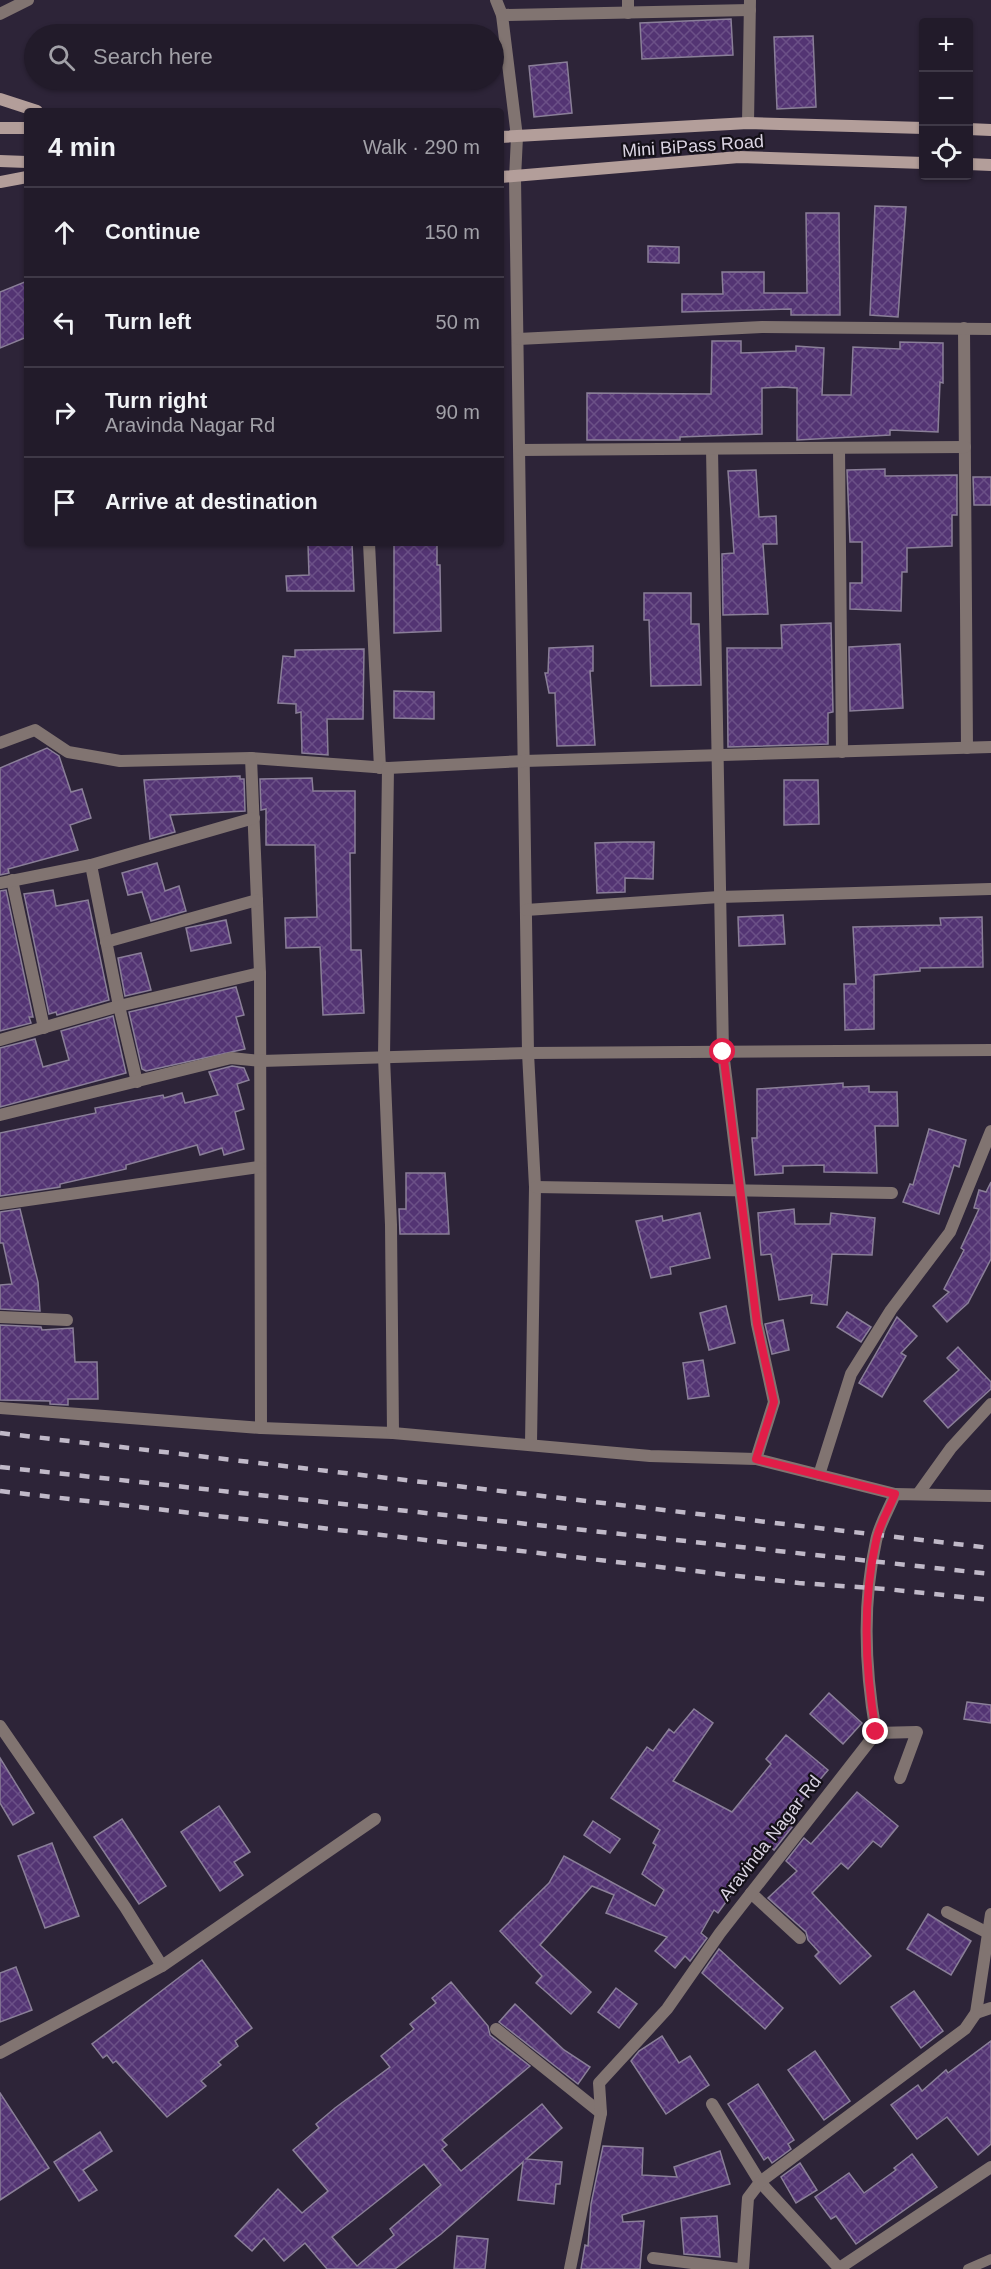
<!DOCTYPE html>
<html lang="en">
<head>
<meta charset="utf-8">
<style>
  body { margin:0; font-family:Helvetica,sans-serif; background:#2a2432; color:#f1f3f6 }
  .controls { position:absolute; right:18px; top:18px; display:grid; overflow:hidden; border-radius:6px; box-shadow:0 2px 4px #0004 }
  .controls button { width:54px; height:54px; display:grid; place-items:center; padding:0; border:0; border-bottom:2px solid #3f3947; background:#221b2a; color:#f1f3f6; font:30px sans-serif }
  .stop { position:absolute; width:18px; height:18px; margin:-14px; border:4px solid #e11d48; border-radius:50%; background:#fff }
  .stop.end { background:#e11d48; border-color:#fff; box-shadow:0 2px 6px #0008 }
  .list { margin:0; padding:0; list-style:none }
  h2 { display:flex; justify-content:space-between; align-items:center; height:78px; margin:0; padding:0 24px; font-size:26px }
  h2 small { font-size:20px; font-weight:400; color:#a2a1a8 }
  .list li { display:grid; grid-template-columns:39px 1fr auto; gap:18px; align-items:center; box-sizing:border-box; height:90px; padding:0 24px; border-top:2px solid #3f3947 }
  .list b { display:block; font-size:22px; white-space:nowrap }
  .list p { margin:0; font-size:20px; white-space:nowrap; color:#a2a1a8 }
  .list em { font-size:20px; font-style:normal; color:#a2a1a8 }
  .icon { flex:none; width:33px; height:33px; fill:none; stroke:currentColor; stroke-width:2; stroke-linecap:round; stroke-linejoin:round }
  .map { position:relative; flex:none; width:991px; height:2269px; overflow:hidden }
  .search { position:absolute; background:#221b2a; box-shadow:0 2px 4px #0004; left:24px; top:24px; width:480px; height:66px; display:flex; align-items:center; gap:15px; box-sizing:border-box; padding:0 21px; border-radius:33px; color:#a2a1a8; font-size:22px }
  .panel { position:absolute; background:#221b2a; box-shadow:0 2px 4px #0004; left:24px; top:108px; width:480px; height:438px; border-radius:6px }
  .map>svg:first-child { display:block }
</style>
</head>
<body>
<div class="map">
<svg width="991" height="2269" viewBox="0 0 991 2269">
  <defs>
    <pattern id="building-cross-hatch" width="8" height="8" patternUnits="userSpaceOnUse" patternTransform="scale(1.5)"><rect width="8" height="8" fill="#533473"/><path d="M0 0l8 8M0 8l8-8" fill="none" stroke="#6b5087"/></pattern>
  </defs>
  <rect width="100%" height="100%" fill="#2d2438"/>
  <g fill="url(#building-cross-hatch)" stroke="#8a7f98" stroke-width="1.5" fill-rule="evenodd">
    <path d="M731,19L733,55L642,59L640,23Z"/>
    <path d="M813,36L816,107L777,109L774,37Z"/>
    <path d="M567,62L572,113L534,117L529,66Z"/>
    <path d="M875,206L906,207L898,317L870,315Z"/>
    <path d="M806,213H839L840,315H791V309L682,312V294H723L722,272H764V293H807Z"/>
    <path d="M648,246L679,247V263L648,262Z"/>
    <path d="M27,281V337L0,348V292Z"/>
    <path d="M712,341H741V353L796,351V346L824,348L822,395H851L853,347L900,349V342L943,343V383L940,382L938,432L890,430V435L797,440V388L783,387L762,388V434L680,437V440H587V393L711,394Z"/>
    <path d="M885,469V476L957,475V515H952V546L907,548V572H902L901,611L850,609V583H862V542H850L847,470Z"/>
    <path d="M756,470L759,517L776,516L777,544H763L768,614L723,615L722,554L734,553L728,471Z"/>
    <path d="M973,477H991V505H974Z"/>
    <path d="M352,543L354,591H287L286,576L309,575L308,544Z"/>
    <path d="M394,543H437V565H440L441,631L394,633Z"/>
    <path d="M644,593H691V624H699L701,685L651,686L649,620H644Z"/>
    <path d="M831,623L833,712L828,713V744L728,747L727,648H782L781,625Z"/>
    <path d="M900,644L903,708L850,711L849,647Z"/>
    <path d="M593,646V671H590L595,745L557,746L555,693H549L545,673H548L549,648Z"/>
    <path d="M364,649L363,719H327L328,755L302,753L301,712L296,713V704L278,703L283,656L295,657V650Z"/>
    <path d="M394,691L434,692V719L394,718Z"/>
    <path d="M47,748L59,756L71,792L82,789L91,818L70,825L78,850L8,869L9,873L0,875V768Z"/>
    <path d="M240,776V779H244L245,811L170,815L175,832L150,839L144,780Z"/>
    <path d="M312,778L313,791H355V853H350L351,950H361L364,1013L323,1015L320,947L286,948L285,918L317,917L315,845H266V809L261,810L260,779Z"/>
    <path d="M784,780H818L819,824L784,825Z"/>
    <path d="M623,842H654L653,879L625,878V892L597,893L595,843Z"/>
    <path d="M157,863L165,891L179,886L186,911L151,921L142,892L128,895L122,873Z"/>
    <path d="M6,890L33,1017H29L31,1023L0,1031V891Z"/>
    <path d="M53,890L56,906L88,900L109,1000L57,1015L56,1012L49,1014L24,894Z"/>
    <path d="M783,915L785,944L739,946L738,917Z"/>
    <path d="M982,917L983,967L920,968V971L874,975V1029L845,1030L844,984H856L853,927L941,925L940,918Z"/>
    <path d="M226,920L231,943L191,951L186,928Z"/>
    <path d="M141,953L151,990L125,996L118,958Z"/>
    <path d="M236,987L244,1015L236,1017L245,1049L146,1071L142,1069L129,1012Z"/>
    <path d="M113,1016L126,1073L0,1107V1048L35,1039L43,1067L69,1060L61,1031Z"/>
    <path d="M232,1066L244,1068L249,1080L237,1084L244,1109L235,1112L244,1149L224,1155L222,1148L200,1155L197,1145L126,1165V1169L60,1184V1187L0,1196V1133L96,1113L95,1108L163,1095L164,1098L182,1093L185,1103L218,1095L209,1072Z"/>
    <path d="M843,1083V1087L869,1086V1092H897L898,1126H875L877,1173L824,1172V1165L783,1166V1173L755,1175L752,1138H757V1089Z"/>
    <path d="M929,1129L966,1140L959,1167L954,1165L939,1214L903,1202L910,1184L913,1185Z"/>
    <path d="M406,1173H445L449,1234H400L399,1209H406Z"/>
    <path d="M991,1182V1259L968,1303L947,1322L933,1306L949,1292L944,1289L964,1250L961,1248L979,1209L974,1208L979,1190L986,1192Z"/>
    <path d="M20,1209L38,1282L40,1311L0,1309V1285L12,1284L3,1243H0V1212Z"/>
    <path d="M794,1209L795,1224H830L831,1213L875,1218L872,1255L832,1254L827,1305L811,1303L812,1295L779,1300L771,1254L761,1255L758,1213Z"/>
    <path d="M700,1213L710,1258L670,1267L671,1274L651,1278L636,1221L662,1216L663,1221Z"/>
    <path d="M726,1306L735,1343L709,1350L700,1313Z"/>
    <path d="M847,1312L871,1327L861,1342L837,1327Z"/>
    <path d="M897,1317L917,1336L901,1353L906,1356L882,1397L859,1383Z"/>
    <path d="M783,1320L789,1350L772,1354L765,1324Z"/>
    <path d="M0,1325L41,1327L42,1330L73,1328L75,1362H97L98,1399H68V1405L50,1404V1401L0,1400Z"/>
    <path d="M958,1347L991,1382V1389L948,1428L924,1401L959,1370L947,1358Z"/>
    <path d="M703,1360L709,1396L688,1399L683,1363Z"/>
    <path d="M829,1693L862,1723L843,1744L810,1714Z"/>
    <path d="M967,1702L991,1705V1723L964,1719Z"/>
    <path d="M694,1709L713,1723L673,1781L732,1812L771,1764L766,1759L786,1735L828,1770L785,1821L792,1827L774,1850L767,1843L743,1868L747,1871L728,1893L731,1895L718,1913L714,1910L701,1933L707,1938L690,1961L685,1956L675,1968L655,1951L667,1937L606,1913L614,1895L592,1886L540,1945L591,1992L571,2014L536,1983L542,1976L500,1931L549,1883L564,1856L655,1906L664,1890L642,1874L656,1845L653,1843L660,1830L611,1798L647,1747L653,1751L669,1729L674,1733Z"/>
    <path d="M0,1758L34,1813L13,1825L0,1803Z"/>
    <path d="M857,1792L898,1826L881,1847L873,1841L848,1869L841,1863L812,1893L871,1956L840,1984L815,1956L819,1952L808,1940L806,1932L768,1898L797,1871L786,1861L804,1838L811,1844Z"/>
    <path d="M219,1806L250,1852L234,1862L243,1875L220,1891L181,1832Z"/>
    <path d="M122,1819L166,1886L139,1904L94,1837Z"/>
    <path d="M593,1821L620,1839L610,1853L584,1835Z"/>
    <path d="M52,1843L79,1916L45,1928L18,1856Z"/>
    <path d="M928,1914L971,1941L951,1975L907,1949Z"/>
    <path d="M719,1949L783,2008L765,2029L702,1973Z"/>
    <path d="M202,1960L252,2028L235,2041L238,2046L218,2062L221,2065L201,2081L206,2086L167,2117L116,2061L113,2063L107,2055L103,2058L92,2044Z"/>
    <path d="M16,1967L32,2010L0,2022V1973Z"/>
    <path d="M451,1982L488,2026L490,2035L530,2066L442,2140L447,2145L442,2149L461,2171L542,2104L562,2128L526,2159L562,2162L560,2184H556L554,2204L518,2200L523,2162L441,2234L395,2269H327L305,2243L284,2261L264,2238L252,2251L235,2236L278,2189L302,2213L328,2191L293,2150L319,2128L316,2124L335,2108L390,2067L381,2056L414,2029L410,2024L436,2003L432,1998ZM424,2164L441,2185L390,2229L394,2235L357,2266L332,2237Z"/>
    <path d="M616,1988L637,2004L619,2028L598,2012Z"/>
    <path d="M914,1991L943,2031L921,2048L891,2007Z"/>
    <path d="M515,2004L564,2050L590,2067L578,2084L499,2022Z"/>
    <path d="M662,2036L679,2063L690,2056L709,2085L666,2114L631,2061L639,2051Z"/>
    <path d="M991,2041V2144L978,2155L947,2117L917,2139L891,2105L918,2085L922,2091L946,2070L948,2073Z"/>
    <path d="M815,2051L850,2101L824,2120L788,2070Z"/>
    <path d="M758,2084L794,2140L788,2144L791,2149L772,2163L768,2157L764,2160L728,2104Z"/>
    <path d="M0,2093L49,2168L0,2200Z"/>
    <path d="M100,2132L112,2151L83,2170L97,2190L79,2201L54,2162Z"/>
    <path d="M603,2146L643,2148L642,2175L677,2177L674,2167L720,2151L730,2184L622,2215L623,2222L644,2221L640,2269H581L585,2245L588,2246L591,2204Z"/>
    <path d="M912,2154L937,2187L856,2244L836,2216L831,2219L815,2197L849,2173L864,2193L896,2170L894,2168Z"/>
    <path d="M800,2163L817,2190L796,2203L781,2177Z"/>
    <path d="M717,2216L720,2257L684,2254L681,2218Z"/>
    <path d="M457,2236L488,2239L485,2269H454Z"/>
  </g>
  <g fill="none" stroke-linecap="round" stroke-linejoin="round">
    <path stroke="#817471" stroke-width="10" d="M968,2269L991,2259"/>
    <g stroke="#817471" stroke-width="12">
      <path d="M496,0L502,15L517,137L515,178L528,1053L535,1187L531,1444"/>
      <path d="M628,0V13"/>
      <path d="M0,14L28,0"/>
      <path d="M502,15L750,10"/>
      <path d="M748,123L750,0"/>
      <path d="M964,328L967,748"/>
      <path d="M518,339L762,327L991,329"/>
      <path d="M839,448L842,752"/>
      <path d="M712,449L723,1052L757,1324L774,1402L756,1459"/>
      <path d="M520,450L965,447"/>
      <path d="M369,543L380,768"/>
      <path d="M0,743L35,730L68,752L120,761L251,758L388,768"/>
      <path d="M251,758L260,973"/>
      <path d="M91,865L119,1006L137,1082"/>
      <path d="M12,880L44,1028"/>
      <path d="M0,883L91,865L254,818"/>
      <path d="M526,910L719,897L990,889"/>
      <path d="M106,942L257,900"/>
      <path d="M0,1040L119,1006L260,973L261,1428"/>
      <path d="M0,1115L231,1058L261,1061L528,1053L991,1050"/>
      <path d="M535,1187L892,1193"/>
      <path d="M0,1204L259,1167"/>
      <path d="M0,1317L67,1320"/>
      <path d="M0,1408L261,1428L393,1433L650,1456L756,1459L895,1494"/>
      <path d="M393,1433L391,1225L384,1057L388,768L524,761L991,747"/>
      <path d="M819,1475L851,1374L891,1310L950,1232L991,1131"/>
      <path d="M918,1494L951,1448L991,1404"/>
      <path d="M0,1726L125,1907L162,1966"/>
      <path d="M876,1733L917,1732L900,1778"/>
      <path d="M751,1893L800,1938"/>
      <path d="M947,1912L988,1933"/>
      <path d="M976,2013L991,2008"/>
      <path d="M496,2029L601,2113"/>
      <path d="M0,2053L162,1966L375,1819"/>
      <path d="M712,2104L760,2182L839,2268"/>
      <path d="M653,2258L738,2269"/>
      <path d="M570,2269L601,2113L599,2083L667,2009L720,1933L876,1733C865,1670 862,1604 876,1541C879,1525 889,1509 895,1494L991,1496"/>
      <path d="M743,2269L748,2198L760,2182L965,2029L976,2013L991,1914"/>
      <path d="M838,2269L991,2167"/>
    </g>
    <g stroke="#b39e9a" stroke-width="12">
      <path d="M0,99L37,111"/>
      <path d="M0,128H27"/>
      <path d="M968,129L991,130"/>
      <path d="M501,137L748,123L924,128"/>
      <path d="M0,161L27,162"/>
      <path d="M968,164L991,165"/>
      <path d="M501,177L739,157L924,163"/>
      <path d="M0,182L27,177"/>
    </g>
    <g stroke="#c0b9c8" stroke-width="4.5" stroke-dasharray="10 10" stroke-linecap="butt">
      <path d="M0,1433L991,1548"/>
      <path d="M0,1467L991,1574"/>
      <path d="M0,1491L799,1583L886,1589L991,1600"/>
    </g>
  </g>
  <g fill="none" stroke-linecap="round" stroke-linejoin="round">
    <path stroke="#e11d48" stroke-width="8" d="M723,1052L757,1324L774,1402L756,1459L895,1494C889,1509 879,1525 876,1541C862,1604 865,1670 876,1732"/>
  </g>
  <g text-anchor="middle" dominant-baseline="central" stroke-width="4.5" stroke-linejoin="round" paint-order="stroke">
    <g font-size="18" fill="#dad4e2" stroke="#141018">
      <text transform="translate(693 146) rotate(-4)">Mini BiPass Road</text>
      <text transform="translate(770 1838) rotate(-52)">Aravinda Nagar Rd</text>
    </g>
  </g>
</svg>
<div class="controls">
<button>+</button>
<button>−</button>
<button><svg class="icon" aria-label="locate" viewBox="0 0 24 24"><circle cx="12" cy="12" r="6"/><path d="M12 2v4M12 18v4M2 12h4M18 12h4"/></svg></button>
</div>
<div class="stop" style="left:723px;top:1052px"></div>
<div class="stop end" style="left:876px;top:1732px"></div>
<div class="search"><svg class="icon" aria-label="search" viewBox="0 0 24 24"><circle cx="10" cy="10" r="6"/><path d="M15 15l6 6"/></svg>Search here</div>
<section class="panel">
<h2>4 min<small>Walk · 290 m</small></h2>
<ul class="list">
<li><svg class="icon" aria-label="ahead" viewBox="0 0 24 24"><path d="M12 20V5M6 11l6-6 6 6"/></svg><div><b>Continue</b></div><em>150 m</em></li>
<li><svg class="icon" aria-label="left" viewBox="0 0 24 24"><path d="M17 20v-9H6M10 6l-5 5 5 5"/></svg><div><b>Turn left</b></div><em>50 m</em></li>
<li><svg class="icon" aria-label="right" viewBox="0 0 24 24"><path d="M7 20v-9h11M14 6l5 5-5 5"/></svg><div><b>Turn right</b><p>Aravinda Nagar Rd</p></div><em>90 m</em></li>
<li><svg class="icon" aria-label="arrive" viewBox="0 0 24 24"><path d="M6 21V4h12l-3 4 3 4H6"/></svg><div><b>Arrive at destination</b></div></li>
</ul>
</section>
</div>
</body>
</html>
